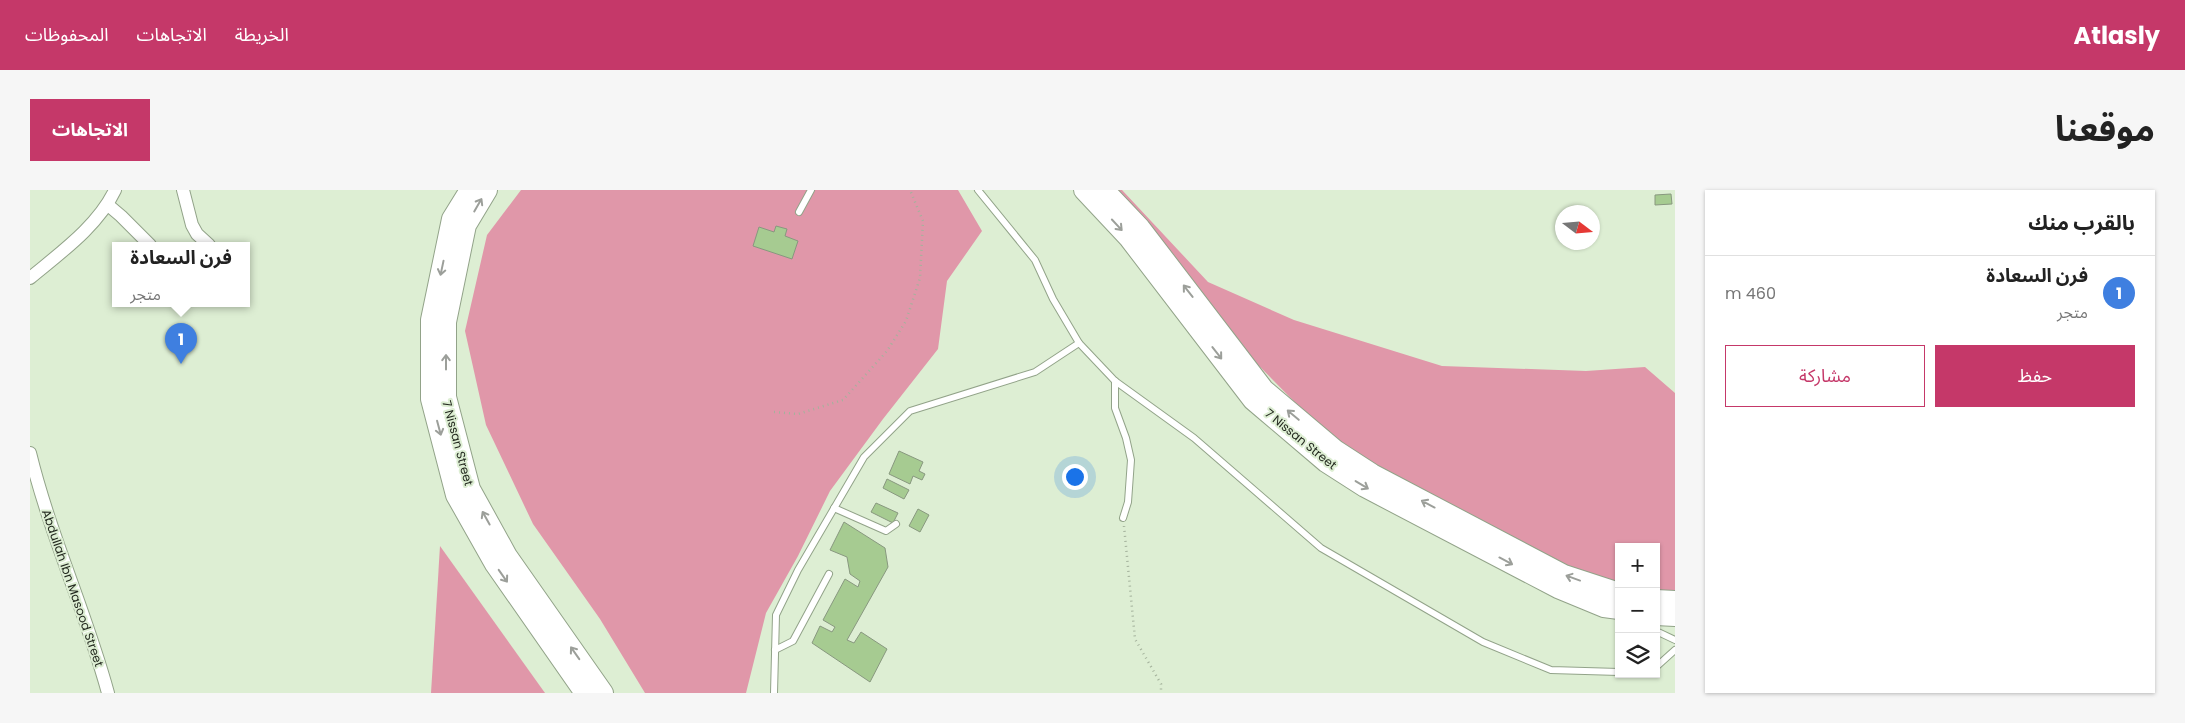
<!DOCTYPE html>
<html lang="ar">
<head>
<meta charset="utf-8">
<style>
  body { margin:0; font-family:Poppins,"Noto Sans Arabic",sans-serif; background:#f6f6f6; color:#222; direction:rtl }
  .controls { position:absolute; right:15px; bottom:15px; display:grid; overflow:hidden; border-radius:0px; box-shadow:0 1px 4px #0004 }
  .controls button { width:45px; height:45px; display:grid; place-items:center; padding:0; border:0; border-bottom:1px solid #e0e0e0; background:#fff; color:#222; font:25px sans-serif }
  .compass { position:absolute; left:1525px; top:15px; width:45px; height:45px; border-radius:50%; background:#fff; box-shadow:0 1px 4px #0004; rotate:106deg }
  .you { position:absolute; left:1044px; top:286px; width:18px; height:18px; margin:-12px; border:4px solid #fff; border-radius:50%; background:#1a73e8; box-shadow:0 0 0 8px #1a73e833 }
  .badge { display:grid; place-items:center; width:32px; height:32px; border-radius:50%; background:#c53869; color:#fff; font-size:16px; font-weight:700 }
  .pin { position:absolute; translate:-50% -41px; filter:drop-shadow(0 1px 2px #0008) }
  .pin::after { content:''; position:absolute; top:26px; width:18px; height:15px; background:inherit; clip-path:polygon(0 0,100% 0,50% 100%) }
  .popup { position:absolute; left:82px; top:52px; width:138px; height:65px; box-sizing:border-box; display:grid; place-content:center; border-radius:0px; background:#fff; filter:drop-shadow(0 1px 4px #0005); font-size:16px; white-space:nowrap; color:#767676 }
  .popup b { font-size:19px; color:#222 }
  .popup::after { content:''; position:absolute; left:50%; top:100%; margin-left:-10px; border:10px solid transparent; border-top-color:#fff }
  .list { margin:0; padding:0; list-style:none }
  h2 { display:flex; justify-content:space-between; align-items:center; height:65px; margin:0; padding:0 20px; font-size:21px }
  h2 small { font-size:16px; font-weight:400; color:#767676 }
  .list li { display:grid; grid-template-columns:32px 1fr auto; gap:15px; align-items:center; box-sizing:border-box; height:75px; padding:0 20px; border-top:1px solid #e0e0e0 }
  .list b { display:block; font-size:19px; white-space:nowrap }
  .list p { margin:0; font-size:16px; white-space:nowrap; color:#767676 }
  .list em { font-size:16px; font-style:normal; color:#767676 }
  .actions { display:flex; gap:10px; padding:15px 20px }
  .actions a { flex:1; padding:11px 0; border:1px solid #c53869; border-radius:0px; text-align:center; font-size:18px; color:#c53869 }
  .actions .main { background:#c53869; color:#fff }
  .icon { flex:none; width:28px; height:28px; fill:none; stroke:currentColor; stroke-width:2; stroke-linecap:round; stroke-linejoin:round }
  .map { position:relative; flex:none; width:1645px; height:503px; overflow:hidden; direction:ltr; border-radius:0px }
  header { display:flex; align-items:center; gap:30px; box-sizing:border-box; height:70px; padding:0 25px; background:#c53869; color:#fff }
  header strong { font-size:24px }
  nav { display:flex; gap:28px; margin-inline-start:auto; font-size:18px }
  .intro { display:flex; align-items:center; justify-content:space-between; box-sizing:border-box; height:120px; padding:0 30px }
  h1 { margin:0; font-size:35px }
  .button { padding:12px 22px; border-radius:0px; background:#c53869; color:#fff; font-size:18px; font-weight:700 }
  main { display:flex; gap:30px; padding:0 30px }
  aside { flex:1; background:#fff; border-radius:0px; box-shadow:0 1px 4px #0004 }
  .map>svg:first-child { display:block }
</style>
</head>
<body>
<header>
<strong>Atlasly</strong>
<nav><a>الخريطة</a><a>الاتجاهات</a><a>المحفوظات</a></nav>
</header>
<div class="intro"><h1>موقعنا</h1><a class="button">الاتجاهات</a></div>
<main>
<aside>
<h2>بالقرب منك<small></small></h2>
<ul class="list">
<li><span class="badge" style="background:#3f7fe0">1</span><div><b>فرن السعادة</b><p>متجر</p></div><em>460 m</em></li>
</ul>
<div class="actions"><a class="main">حفظ</a><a>مشاركة</a></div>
</aside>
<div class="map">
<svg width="1645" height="503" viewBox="0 0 1645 503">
  <rect width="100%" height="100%" fill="#ddeed3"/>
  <g fill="#e097a9">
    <path d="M491,0H928L952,41L917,91L908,159L853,229L800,301L768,366L736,423L716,503H615L570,429L503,334L456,235L435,141L457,45Z"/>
    <path d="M1073,0H1092L1178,92L1264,130L1412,176L1556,181L1615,177L1645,203V433L1626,423V357H1589V404L1452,333L1302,250L1175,121Z"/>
    <path d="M410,356L515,503H401Z"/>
  </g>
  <g fill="#a6cb91" stroke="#88987f">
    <path d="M1641,4L1642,14L1625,15V5Z"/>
    <path d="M746,36L757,39L755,46L768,51L762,69L723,56L729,37L744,42Z"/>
    <path d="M869,261L893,272L889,281L895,284L892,290L883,286L880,294L859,284Z"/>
    <path d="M857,289L879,300L874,309L853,298Z"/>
    <path d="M846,313L868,323L863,333L841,322Z"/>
    <path d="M888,319L899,325L890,342L879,336Z"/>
    <path d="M814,332L855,358L858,377L817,450L824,453L831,442L857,459L840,492L782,453L790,436L802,442L805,437L793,430L815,389L828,397L830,391L820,384L817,367L800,360Z"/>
  </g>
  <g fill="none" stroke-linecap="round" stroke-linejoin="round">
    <g stroke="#92a389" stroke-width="8">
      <g id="service">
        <path d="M769,22L781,0"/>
        <path d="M1049,153L1085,191L1164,248L1291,358L1453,452L1521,480L1589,482"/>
        <path d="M1085,191V218L1096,248L1101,270L1098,312L1093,328"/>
        <path d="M804,318L856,341L866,334"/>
        <path d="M1626,441L1645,450"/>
        <path d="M745,460L763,451L799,384"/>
        <path d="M1626,477L1645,460"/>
        <path d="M744,503L746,425L768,380L834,267L880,221L1005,182L1049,153L1023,109L1005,70L948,0"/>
      </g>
    </g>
    <g stroke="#92a389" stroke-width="14">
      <g id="minor">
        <path d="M153,0L162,35L167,44L179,55"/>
        <path d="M78,15L91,26L120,55"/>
        <path d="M0,88C30,63 68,36 85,0"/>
        <path d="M0,263C20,345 56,422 78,503"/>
      </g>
    </g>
    <g stroke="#92a389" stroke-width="22">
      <g id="primary">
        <path d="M440,0L422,29L401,130V209L426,305L465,374L555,503"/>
        <path d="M457,0L436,35L416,132V207L440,299L477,366L573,503"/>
        <path d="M1054,0L1099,48L1223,210L1296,272L1335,297L1528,398L1574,417L1589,419"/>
        <path d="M1074,0L1110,38L1234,200L1305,260L1342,284L1534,385L1589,403"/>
        <path d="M1626,410L1645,411"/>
        <path d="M1626,425L1645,426"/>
      </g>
    </g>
    <g stroke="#a4b29c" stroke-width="2.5" stroke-dasharray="1 4" stroke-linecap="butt">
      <path d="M744,222L768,224L813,210L857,161L876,131L890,88L893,31L880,0"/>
      <path d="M1094,336L1105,449L1131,494V503"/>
    </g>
    <use href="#service" stroke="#fff" stroke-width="6"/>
    <use href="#minor" stroke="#fff" stroke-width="12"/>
    <use href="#primary" stroke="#fff" stroke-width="20"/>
  </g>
  <defs><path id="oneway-shaft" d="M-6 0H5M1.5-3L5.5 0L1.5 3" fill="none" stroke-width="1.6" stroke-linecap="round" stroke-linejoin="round" transform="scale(1.25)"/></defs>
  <g stroke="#9c9f9a">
    <use href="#oneway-shaft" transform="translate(448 15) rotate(-60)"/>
    <use href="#oneway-shaft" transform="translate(1087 35) rotate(47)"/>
    <use href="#oneway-shaft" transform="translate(412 78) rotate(102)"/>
    <use href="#oneway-shaft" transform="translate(1158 101) rotate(-128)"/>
    <use href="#oneway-shaft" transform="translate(1187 163) rotate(52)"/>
    <use href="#oneway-shaft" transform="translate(416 172) rotate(-90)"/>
    <use href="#oneway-shaft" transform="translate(1263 225) rotate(-140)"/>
    <use href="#oneway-shaft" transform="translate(409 238) rotate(75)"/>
    <use href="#oneway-shaft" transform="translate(1332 295) rotate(31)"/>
    <use href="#oneway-shaft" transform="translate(1398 314) rotate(-152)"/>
    <use href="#oneway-shaft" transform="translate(456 328) rotate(-119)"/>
    <use href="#oneway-shaft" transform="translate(1476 371) rotate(28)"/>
    <use href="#oneway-shaft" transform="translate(473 386) rotate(55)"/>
    <use href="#oneway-shaft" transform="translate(1543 388) rotate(-160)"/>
    <use href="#oneway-shaft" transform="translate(545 463) rotate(-125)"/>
  </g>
  <g text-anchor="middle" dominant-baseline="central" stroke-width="4" stroke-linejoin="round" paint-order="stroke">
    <g font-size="12" fill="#23291f" stroke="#ddeed3">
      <text transform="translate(1271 249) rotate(39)">7 Nissan Street</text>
      <text transform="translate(428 253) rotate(75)">7 Nissan Street</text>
      <text transform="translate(43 398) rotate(71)">Abdullah Ibn Masood Street</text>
    </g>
  </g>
</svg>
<div class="controls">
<button>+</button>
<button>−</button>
<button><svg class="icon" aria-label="layers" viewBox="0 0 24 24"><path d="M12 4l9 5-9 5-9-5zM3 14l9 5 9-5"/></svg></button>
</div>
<svg class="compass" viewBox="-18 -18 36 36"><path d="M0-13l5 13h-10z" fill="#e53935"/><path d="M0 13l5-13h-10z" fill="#767676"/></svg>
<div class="you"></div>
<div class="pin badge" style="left:151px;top:174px;background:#3f7fe0">1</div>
<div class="popup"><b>فرن السعادة</b>متجر</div>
</div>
</main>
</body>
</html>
